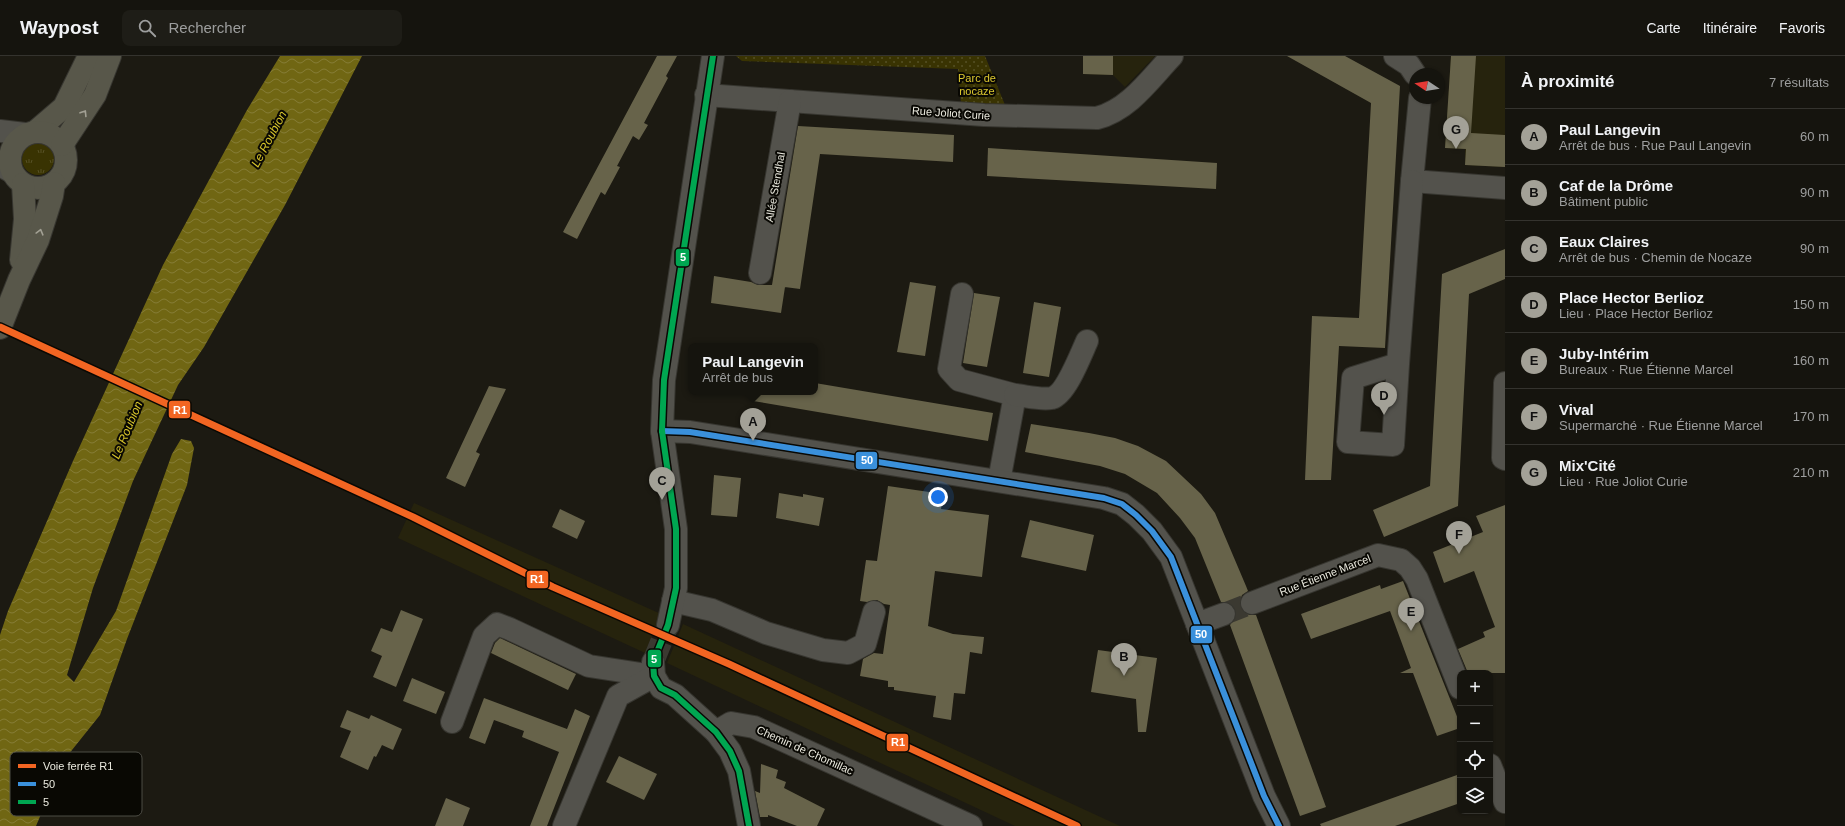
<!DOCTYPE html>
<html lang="fr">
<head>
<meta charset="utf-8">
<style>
  body { margin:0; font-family:Arial,sans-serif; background:#1e1d17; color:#f1f3f6 }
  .controls { position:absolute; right:12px; bottom:12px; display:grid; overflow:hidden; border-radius:8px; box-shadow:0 1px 3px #0004 }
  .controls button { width:36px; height:36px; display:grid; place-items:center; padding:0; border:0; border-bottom:1px solid #34332e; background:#15140e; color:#f1f3f6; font:20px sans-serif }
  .compass { position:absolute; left:1409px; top:12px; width:36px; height:36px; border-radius:50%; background:#15140e; box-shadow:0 1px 3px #0004; rotate:282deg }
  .you { position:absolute; left:938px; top:441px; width:14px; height:14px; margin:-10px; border:3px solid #fff; border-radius:50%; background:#1a73e8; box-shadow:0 0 0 6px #1a73e833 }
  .badge { display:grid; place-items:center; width:26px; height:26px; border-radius:50%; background:#a3a197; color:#111; font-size:13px; font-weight:700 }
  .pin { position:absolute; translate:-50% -33px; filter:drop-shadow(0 1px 2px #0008) }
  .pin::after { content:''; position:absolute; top:21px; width:14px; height:12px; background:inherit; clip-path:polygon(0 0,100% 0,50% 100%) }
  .popup { position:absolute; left:688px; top:287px; width:130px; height:52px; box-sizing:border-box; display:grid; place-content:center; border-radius:8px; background:#15140e; filter:drop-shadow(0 1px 3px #0005); font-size:13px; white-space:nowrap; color:#9d9e9e }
  .popup b { font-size:15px; color:#f1f3f6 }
  .popup::after { content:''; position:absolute; left:50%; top:100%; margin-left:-8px; border:8px solid transparent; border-top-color:#15140e }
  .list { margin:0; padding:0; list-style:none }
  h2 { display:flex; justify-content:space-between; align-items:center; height:52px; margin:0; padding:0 16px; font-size:17px }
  h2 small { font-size:13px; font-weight:400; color:#9d9e9e }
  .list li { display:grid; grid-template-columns:26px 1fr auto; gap:12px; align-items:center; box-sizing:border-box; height:56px; padding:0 16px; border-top:1px solid #34332e }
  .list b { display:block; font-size:15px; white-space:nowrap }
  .list p { margin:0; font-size:13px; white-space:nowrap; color:#9d9e9e }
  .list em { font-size:13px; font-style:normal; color:#9d9e9e }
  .icon { flex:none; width:22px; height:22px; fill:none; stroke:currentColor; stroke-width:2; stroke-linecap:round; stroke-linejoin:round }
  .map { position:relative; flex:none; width:1505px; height:770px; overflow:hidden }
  header { display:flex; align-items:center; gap:24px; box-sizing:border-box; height:56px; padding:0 20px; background:#15140e; border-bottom:1px solid #34332e }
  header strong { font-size:19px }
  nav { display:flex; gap:22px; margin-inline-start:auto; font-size:14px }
  .search { width:280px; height:36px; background:#1e1d17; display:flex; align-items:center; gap:10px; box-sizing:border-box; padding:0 14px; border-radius:8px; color:#9d9e9e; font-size:15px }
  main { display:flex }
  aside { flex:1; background:#15140e }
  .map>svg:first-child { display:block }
</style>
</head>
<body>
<header>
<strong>Waypost</strong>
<div class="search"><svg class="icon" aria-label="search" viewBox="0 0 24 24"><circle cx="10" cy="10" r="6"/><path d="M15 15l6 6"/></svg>Rechercher</div>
<nav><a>Carte</a><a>Itinéraire</a><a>Favoris</a></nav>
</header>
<main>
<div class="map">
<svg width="1505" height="770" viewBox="0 0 1505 770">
  <defs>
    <pattern id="grass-tufts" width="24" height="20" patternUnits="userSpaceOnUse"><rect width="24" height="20" fill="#393302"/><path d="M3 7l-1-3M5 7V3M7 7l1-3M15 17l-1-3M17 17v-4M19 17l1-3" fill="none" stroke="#565126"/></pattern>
    <pattern id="park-dots" width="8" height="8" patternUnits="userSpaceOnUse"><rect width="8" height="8" fill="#393302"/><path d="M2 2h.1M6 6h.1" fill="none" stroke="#565126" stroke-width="1.8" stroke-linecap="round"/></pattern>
    <pattern id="water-waves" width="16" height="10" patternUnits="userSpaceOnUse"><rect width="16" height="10" fill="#706613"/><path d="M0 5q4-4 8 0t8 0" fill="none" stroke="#857c35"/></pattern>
  </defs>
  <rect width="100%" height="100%" fill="#1c1a12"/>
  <g fill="#26230d">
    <path d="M1083,0H1155L1125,31L1113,19L1083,18Z"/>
    <path d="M1451,0H1505V111L1465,109V93L1445,92Z"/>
    <path d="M414,447L661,558L645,597L398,482Z"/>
    <path d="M683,568L1120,770H1015L667,607Z"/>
  </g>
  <circle fill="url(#grass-tufts)" cx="38" cy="103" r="16"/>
  <path fill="url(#park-dots)" d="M736,0H985L1005,49L961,47L958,13L742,5Z"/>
  <path fill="url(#water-waves)" d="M280,0H362L285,149L204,291L178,329L133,425L93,532L67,619L74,626L116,555L172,398L181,383L191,385L194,392L187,429L127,583L100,659L64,704L36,770H0V579L8,555L73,405L163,209L247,54Z"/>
  <g fill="#67634a">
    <path d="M657,0H677L666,20L668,22L644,67L648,69L639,84L633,80L617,110L620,111L605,139L601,136L577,183L563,176Z"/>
    <path d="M1083,0H1113V19L1083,18Z"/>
    <path d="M1287,0H1345L1400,30L1385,292L1339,290L1331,424H1305L1312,260L1359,262L1371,47Z"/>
    <path d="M1451,0H1476L1471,77L1505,79V111L1465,109L1466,93L1445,92Z"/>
    <path d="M798,70L954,79L953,106L820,98L800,233L777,230L785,231L781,257L711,247L714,220L751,226L758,229H772Z"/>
    <path d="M988,92L1217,107L1216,133L987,120Z"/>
    <path d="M1505,193V223L1469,238L1458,450L1384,481L1373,454L1430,430L1442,218Z"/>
    <path d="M910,226L936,230L925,300L897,296Z"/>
    <path d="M974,237L1000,241L987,311L963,307Z"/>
    <path d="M1034,246L1061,251L1049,321L1023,317Z"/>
    <path d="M815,327L993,357L988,385L753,345V336H815Z"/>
    <path d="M489,330L506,333L476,396L480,398L465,431L446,422Z"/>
    <path d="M1031,368L1089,377L1115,382L1138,390L1166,405L1201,438L1215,457L1246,530L1248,535L1242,539L1240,545V551L1244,557L1250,559H1256L1326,751L1300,760L1230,569L1236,560V553L1232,548L1221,546L1195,482L1180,462L1157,437L1125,418L1100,410L1025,396Z"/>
    <path d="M714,419L741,422L737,461L711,459Z"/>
    <path d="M888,430L943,438L941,453L989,459L982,521L935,515L928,570L953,578L984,581L982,598L970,596L965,638L954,637L951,664L933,661L936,640L894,634V631H888V625L860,620L863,603L874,597L883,598L890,549L884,548L877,544L867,546L860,545L866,504L877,505Z"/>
    <path d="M779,437L803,441V438L824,442L819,470L776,462Z"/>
    <path d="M1505,449V617H1468L1458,593L1485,581L1483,576L1495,571L1474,515L1444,527L1433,496L1483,476L1476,460Z"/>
    <path d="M560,453L585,465L577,483L552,471Z"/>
    <path d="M1030,464L1094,479L1086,515L1021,501Z"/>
    <path d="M1403,525L1460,668V672L1437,680L1413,617H1400L1411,612L1390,555L1311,583L1301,558L1380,529L1381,533Z"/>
    <path d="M401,554L423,563L396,631L373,621L382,600L371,595L381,572L392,576Z"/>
    <path d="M500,582L576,618L568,634L491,597L495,587Z"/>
    <path d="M1098,594L1157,602L1146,676H1138L1136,643L1091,636Z"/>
    <path d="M412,622L445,636L436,658L403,645Z"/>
    <path d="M484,642L567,673L575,653L590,660L547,770H530L559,696L522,681L524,675L494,664L485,688L469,682Z"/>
    <path d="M347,654L369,663L371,659L402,673L393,694L382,689L376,701L374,700L368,714L340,701L351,675L340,671Z"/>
    <path d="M619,700L657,718L644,744L606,726Z"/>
    <path d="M761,708L778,714L776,722L786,726L784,732L825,753L817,770H797L768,759V761H760L755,735L760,737Z"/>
    <path d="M1457,719L1460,728V747L1395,770H1321L1320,768Z"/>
    <path d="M446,742L470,752L463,770H435Z"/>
  </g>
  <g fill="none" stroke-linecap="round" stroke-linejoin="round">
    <g stroke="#3b3931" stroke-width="22" stroke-dasharray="22 11" stroke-linecap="butt">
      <path d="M1224,558L1252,547"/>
      <path d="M653,606L668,569"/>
    </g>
    <g stroke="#373630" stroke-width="24">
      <g id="minor">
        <path d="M1395,0L1409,9L1415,18"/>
        <path d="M706,39L984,59L1097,62C1129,54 1150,23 1172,0"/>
        <path d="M1420,42L1412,125L1505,132"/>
        <path d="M0,75L25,78"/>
        <path d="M0,109L12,116"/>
        <path d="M760,217L790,45"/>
        <path d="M962,238L949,313L959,324L1015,339L999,425"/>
        <path d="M1398,308L1393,389L1348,386L1353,322L1398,308L1412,125"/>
        <path d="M1505,327L1503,402L1505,403"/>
        <path d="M1015,339C1026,340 1040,344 1052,342C1066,338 1081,298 1087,285"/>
        <path d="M662,375L690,376L1104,442L1122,448L1136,459L1152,475L1171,501L1264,740L1279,770"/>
        <path d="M673,545L712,554L766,577L823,594L848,597L865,588L874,556"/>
        <path d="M1252,547L1378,499L1401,504L1410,512L1417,523L1460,632"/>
        <path d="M1197,568L1224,558"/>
        <path d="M668,569L676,532V473L662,375L664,324L713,0"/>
        <path d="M653,606L654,620L661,632L675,639L716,676L730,695L739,715L749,770"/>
        <path d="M452,666L484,580L497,568L510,573L589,610L654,620"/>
        <path d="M716,676L731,667L754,671L971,770"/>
        <path d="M1490,709L1505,746"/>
        <path d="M564,770L618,640L654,620"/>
      </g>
    </g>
    <g stroke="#373630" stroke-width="24">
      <g id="major">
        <path d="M36,75L64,51L89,0"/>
        <circle cx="38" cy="104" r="28"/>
        <path d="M62,89L95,39L110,0"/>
        <path d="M21,204L25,163L23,128"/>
        <path d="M0,272L19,224L38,184L52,140L54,127"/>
      </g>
    </g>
    <use href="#minor" stroke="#53524c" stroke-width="22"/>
    <use href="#major" stroke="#58574a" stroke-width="22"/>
    <g stroke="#090803" stroke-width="9">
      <path id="bus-1" d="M662,375L690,376L1104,442L1122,448L1136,459L1152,475L1171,501L1264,740L1279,770"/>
    </g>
    <g stroke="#090803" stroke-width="9">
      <path id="bus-2" d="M713,0L664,324L662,375L676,473V532L668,569L653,606L654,620L661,632L675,639L716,676L730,695L739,715L749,770"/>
    </g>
    <use href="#bus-1" stroke="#3a90db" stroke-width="6"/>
    <use href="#bus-2" stroke="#00a651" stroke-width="6"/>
    <g stroke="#090803" stroke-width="10">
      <path id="rail-1" d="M0,271L413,461L553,531L729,608L1077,770"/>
    </g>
    <use href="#rail-1" stroke="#f26522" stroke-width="7"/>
  </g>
  <defs><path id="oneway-chevron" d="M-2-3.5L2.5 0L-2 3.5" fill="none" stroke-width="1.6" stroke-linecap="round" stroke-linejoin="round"/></defs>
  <g stroke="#a2a094">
    <use href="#oneway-chevron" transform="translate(84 57) rotate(-58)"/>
    <use href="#oneway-chevron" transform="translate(40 176) rotate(-75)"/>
  </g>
  <g text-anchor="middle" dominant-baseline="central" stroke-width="4" stroke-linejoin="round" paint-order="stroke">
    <g font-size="11" fill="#dcc830" stroke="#090803">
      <text x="977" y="22">Parc de<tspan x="977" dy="13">nocaze</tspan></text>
    </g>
    <g font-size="11" fill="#ebeadf" stroke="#090803">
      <text transform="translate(951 57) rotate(4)">Rue Joliot Curie</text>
      <text transform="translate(775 131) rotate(-80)">Allée Stendhal</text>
      <text transform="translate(1325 519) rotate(-21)">Rue Étienne Marcel</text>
      <text transform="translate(805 694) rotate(24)">Chemin de Chomillac</text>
    </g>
    <g font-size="12" font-style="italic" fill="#d8c52b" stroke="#090803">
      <text transform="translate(269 83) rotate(-62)">Le Roubion</text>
      <text transform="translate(127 374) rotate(-67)">Le Roubion</text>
    </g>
  </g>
  <rect x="10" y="696" width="132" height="64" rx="6" fill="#090803" stroke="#4d4c45" stroke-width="1"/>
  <rect x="18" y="708" width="18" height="4" fill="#f26522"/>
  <rect x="18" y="726" width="18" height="4" fill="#3a90db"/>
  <rect x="18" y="744" width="18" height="4" fill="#00a651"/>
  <g font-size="11" fill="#ebeadf">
    <text x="43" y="714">Voie ferrée R1</text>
    <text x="43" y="732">50</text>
    <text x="43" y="750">5</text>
  </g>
  <g stroke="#090803" stroke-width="1.5">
    <rect x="675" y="192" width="15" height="19" rx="4" fill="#00a651"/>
    <rect x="168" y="344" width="23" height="19" rx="4" fill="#f26522"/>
    <rect x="855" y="395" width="23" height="19" rx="4" fill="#3a90db"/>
    <rect x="526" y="514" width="23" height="19" rx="4" fill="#f26522"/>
    <rect x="1190" y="569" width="23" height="19" rx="4" fill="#3a90db"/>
    <rect x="647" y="593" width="15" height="19" rx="4" fill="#00a651"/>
    <rect x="886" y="677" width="23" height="19" rx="4" fill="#f26522"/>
  </g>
  <g font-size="11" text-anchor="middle" font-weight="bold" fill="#fff">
    <text x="683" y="205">5</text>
    <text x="180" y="358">R1</text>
    <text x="867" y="408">50</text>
    <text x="537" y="527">R1</text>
    <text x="1201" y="582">50</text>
    <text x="654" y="607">5</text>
    <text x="898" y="690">R1</text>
  </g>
</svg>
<div class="controls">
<button>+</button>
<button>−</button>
<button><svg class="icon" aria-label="locate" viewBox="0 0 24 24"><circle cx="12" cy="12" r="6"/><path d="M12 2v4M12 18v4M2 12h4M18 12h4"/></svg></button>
<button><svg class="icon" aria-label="layers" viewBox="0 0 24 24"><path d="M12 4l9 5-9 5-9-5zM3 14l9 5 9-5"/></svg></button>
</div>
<svg class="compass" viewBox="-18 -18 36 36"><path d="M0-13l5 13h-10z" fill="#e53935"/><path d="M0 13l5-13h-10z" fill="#9d9e9e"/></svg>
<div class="you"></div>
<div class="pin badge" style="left:753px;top:385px">A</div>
<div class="popup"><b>Paul Langevin</b>Arrêt de bus</div>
<div class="pin badge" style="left:1124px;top:620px">B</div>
<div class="pin badge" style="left:662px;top:444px">C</div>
<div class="pin badge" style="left:1384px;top:359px">D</div>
<div class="pin badge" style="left:1411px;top:575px">E</div>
<div class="pin badge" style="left:1459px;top:498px">F</div>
<div class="pin badge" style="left:1456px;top:93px">G</div>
</div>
<aside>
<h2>À proximité<small>7 résultats</small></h2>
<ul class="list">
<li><span class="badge">A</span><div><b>Paul Langevin</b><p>Arrêt de bus · Rue Paul Langevin</p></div><em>60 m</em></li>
<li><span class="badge">B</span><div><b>Caf de la Drôme</b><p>Bâtiment public</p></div><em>90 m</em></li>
<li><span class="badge">C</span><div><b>Eaux Claires</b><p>Arrêt de bus · Chemin de Nocaze</p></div><em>90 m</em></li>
<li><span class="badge">D</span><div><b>Place Hector Berlioz</b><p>Lieu · Place Hector Berlioz</p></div><em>150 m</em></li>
<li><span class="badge">E</span><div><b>Juby-Intérim</b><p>Bureaux · Rue Étienne Marcel</p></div><em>160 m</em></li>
<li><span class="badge">F</span><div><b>Vival</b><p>Supermarché · Rue Étienne Marcel</p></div><em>170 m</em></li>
<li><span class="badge">G</span><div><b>Mix'Cité</b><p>Lieu · Rue Joliot Curie</p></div><em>210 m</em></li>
</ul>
</aside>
</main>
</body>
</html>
